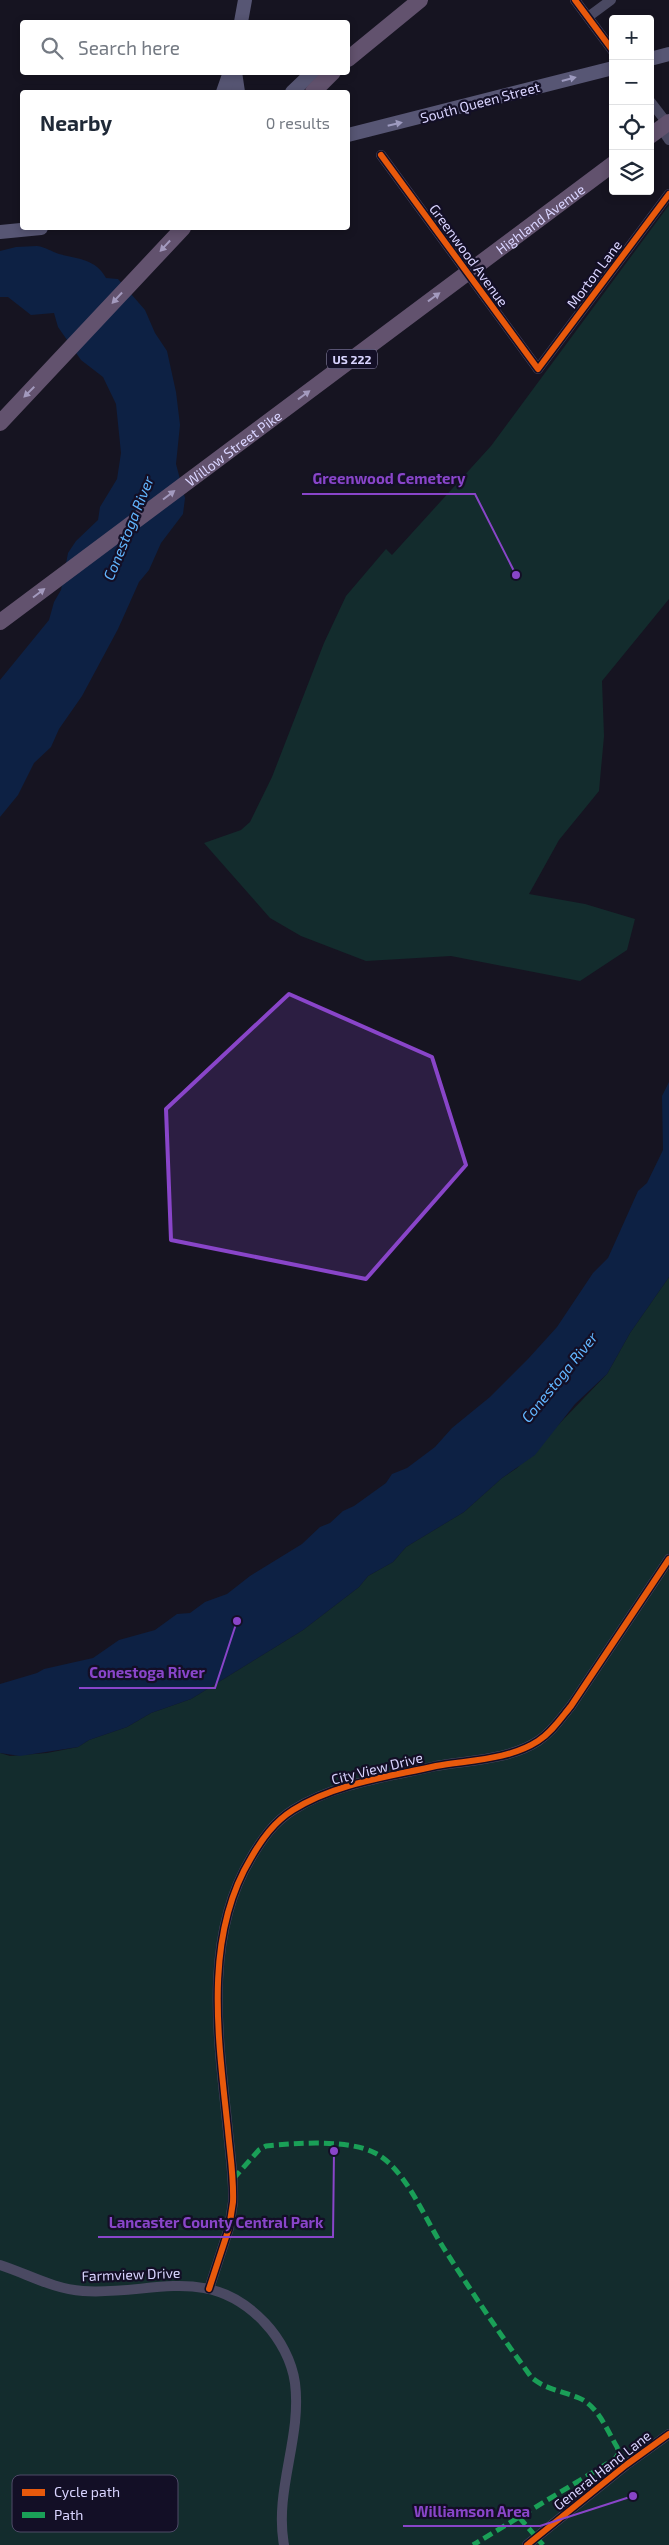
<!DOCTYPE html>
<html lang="en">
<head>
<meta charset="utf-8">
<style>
  body { margin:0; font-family:"Exo 2",sans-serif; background:#f6f6f7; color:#1f2937 }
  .controls { position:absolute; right:15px; top:15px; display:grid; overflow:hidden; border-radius:5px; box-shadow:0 2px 8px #0003 }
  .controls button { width:45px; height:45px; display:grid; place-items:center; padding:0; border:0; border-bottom:1px solid #e0e1e3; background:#fff; color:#1f2937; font:25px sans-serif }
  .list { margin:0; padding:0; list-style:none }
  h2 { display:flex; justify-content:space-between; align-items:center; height:65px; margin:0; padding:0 20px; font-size:21px }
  h2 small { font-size:16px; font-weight:400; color:#747a83 }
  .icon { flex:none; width:28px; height:28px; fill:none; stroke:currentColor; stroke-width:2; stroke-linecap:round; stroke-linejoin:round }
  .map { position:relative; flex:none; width:669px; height:2545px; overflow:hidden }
  .search { position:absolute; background:#fff; box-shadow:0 2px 8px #0003; left:20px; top:20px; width:330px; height:55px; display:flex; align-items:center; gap:12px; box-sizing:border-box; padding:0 18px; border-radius:5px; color:#747a83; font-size:19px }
  .panel { position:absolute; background:#fff; box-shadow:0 2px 8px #0003; left:20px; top:90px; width:330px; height:140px; border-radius:5px }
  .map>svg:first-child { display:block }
</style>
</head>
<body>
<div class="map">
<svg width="669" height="2545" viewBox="0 0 669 2545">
  <rect width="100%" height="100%" fill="#161421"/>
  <g fill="#132c2d">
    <path d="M669,205V599L602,681L604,736L599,791L559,840L529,894L585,904L635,919L627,950L580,981L451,956L366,961L301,936L270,918L204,843L241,830L250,822L272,777L324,643L346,596L386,549L392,555L491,446Z"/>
    <path d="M669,1277V2545H0V1753L10,1756L47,1753L78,1747L89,1740L127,1727L151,1713L191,1699L303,1630L359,1587L368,1576L393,1562L406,1547L464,1512L502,1478L517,1468L607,1374L630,1333Z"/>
  </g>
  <g fill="#0d2144">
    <path d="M37,246C46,247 52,252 59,254C78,259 96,259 106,278L118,279L145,310L155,333L167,351L176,392L180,425L176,464L185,498L183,514L161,543L149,570L139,582L118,629L82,696L59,729L51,747L34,763L18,795L0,817V680L49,620L54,602L61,590L68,553L76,541L98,520L100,507L117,479L121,453L116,404L103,377L81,360L58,327L54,313L31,315L8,297H0V251L16,247Z"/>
    <path d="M669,1082V1277L630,1333L607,1374L575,1404L535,1455L502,1478L464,1512L406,1547L393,1562L368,1576L359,1587L303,1630L191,1699L151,1713L127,1727L89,1740L78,1747L20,1756L0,1753V1684L37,1673L44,1669L93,1658L119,1640L155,1630L177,1614L190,1613L205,1602L227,1594L250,1576L302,1544L320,1527L330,1523L343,1511L354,1506L386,1483L392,1474L407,1468L435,1447L452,1428L490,1397L528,1359L557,1327L593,1273L608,1258L638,1191L647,1183L663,1150L662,1096Z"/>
  </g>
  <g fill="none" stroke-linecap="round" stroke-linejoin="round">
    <g stroke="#4a4962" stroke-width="10">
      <path d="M575,0L613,51"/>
      <path d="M588,17L611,0"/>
      <path d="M650,101L667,123"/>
      <path d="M661,128L669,140"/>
      <path d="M381,155L538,369L669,194"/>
      <path d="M0,2265C28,2274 53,2289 83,2291C151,2296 208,2262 265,2323C280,2339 292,2361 295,2383C302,2438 274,2490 284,2545"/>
      <path d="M209,2289L229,2228L233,2202C234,2178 230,2154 228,2131C219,2042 202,1939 251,1858C262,1839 274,1822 293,1810C336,1783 388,1777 436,1766C469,1760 509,1760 538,1741C552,1732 561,1718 571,1706L669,1559"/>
      <path d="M527,2545L626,2465L669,2434"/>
    </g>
    <g stroke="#575674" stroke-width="14">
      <path d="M241,22L245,0"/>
      <path d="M650,59L669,54"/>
      <path d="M235,72L238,92"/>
      <path d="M223,92L230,72"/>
      <path d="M292,92L313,72"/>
      <path d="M348,135L613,68"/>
      <path d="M0,232L41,228"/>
    </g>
    <g stroke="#62526e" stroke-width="16">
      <path d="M348,59L420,0"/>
      <path d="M313,92L333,72"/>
      <path d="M650,136L669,122"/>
      <path d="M0,423L183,228"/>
      <path id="s1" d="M0,622L613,164"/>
    </g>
    <g stroke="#1a9f57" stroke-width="5" stroke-dasharray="10 5" stroke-linecap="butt">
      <path d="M233,2179L259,2150L266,2146C296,2143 348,2139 375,2153C405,2168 425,2219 443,2247C471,2291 501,2336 532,2378C547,2390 562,2391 579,2398C598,2406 607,2430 617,2447L619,2453L615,2459L473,2545"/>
      <path d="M519,2517L543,2545"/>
    </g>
    <g stroke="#130f26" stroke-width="9">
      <g id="cycleway">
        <path d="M575,0L613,51"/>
        <path d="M381,155L538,369L669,194"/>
        <path d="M209,2289L229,2228L233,2202C234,2178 230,2154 228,2131C219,2042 202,1939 251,1858C262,1839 274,1822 293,1810C336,1783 388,1777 436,1766C469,1760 509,1760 538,1741C552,1732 561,1718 571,1706L669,1559"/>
        <path d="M527,2545L626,2465L669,2434"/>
      </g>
    </g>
    <use href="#cycleway" stroke="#e8590c" stroke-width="6"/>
  </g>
  <defs><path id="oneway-solid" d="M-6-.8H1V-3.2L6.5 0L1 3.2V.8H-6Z" transform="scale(1.25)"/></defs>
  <g fill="#9e9bc0">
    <use href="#oneway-solid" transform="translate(569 79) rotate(-15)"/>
    <use href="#oneway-solid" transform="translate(395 124) rotate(-13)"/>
  </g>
  <g fill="#a39abe">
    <use href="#oneway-solid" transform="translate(165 246) rotate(133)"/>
    <use href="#oneway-solid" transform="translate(434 297) rotate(-36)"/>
    <use href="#oneway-solid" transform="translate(117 298) rotate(133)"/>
    <use href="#oneway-solid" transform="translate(29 392) rotate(135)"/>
    <use href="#oneway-solid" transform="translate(304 395) rotate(-36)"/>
    <use href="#oneway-solid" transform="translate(169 495) rotate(-37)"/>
    <use href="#oneway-solid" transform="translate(39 593) rotate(-37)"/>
  </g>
  <path fill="#8945c9" fill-opacity="0.2" stroke="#8945c9" stroke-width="4" stroke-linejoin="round" d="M289,994L432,1057L466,1165L366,1279L171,1240L166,1109Z"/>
  <g text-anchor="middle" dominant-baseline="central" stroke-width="4.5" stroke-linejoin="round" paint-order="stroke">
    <rect fill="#130f26" stroke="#9e99be" stroke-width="1" x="327" y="349.5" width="50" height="19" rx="4"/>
    <g font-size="12" font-weight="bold" fill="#d9d4ff">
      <text x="352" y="359">US 222</text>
    </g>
    <g font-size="14" fill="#d9d4ff" stroke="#130f26">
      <text transform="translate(480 102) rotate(-15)">South Queen Street</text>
      <text stroke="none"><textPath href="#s1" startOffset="674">Highland Avenue</textPath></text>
      <text transform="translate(469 255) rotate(54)">Greenwood Avenue</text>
      <text transform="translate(594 274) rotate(-53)">Morton Lane</text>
      <text stroke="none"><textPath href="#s1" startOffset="291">Willow Street Pike</textPath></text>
      <text transform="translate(377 1768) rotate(-14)">City View Drive</text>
      <text transform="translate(131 2274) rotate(-2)">Farmview Drive</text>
      <text transform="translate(602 2470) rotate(-38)">General Hand Lane</text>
    </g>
    <g font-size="15" font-style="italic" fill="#62b6ff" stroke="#130f26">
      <text transform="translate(128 528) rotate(-68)">Conestoga River</text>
      <text transform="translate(559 1377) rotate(-51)">Conestoga River</text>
    </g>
  </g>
  <rect x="12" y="2475" width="166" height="57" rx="8" fill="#130f26" stroke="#4e4a67" stroke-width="1"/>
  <rect x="22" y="2489" width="23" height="7" fill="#e8590c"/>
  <rect x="22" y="2512" width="23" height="6" fill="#1a9f57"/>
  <g font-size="14" fill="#d9d4ff">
    <text x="54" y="2497">Cycle path</text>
    <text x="54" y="2520">Path</text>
  </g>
  <path fill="none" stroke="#8945c9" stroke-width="2" d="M516 575L475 494H302M237 1621L215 1688H79M334 2151L333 2237H98M633 2496L540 2526H403"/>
  <g fill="#8945c9" stroke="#130f26" stroke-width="2">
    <circle cx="516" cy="575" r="5"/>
    <circle cx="237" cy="1621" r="5"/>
    <circle cx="334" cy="2151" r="5"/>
    <circle cx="633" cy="2496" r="5"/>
  </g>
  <g font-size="15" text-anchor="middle" font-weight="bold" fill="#8945c9" stroke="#130f26" stroke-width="4.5" stroke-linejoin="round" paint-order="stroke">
    <text x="389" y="484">Greenwood Cemetery</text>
    <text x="147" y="1678">Conestoga River</text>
    <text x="216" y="2228">Lancaster County Central Park</text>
    <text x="472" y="2517">Williamson Area</text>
  </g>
</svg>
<div class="controls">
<button>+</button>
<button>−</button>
<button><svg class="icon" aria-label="locate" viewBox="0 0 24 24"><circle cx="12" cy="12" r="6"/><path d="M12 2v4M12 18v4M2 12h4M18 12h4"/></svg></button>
<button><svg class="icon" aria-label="layers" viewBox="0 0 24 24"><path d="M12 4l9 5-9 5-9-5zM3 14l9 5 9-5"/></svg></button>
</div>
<div class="search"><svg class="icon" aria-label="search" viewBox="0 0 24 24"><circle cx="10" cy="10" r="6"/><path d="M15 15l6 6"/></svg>Search here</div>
<section class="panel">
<h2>Nearby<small>0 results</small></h2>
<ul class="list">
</ul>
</section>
</div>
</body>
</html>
